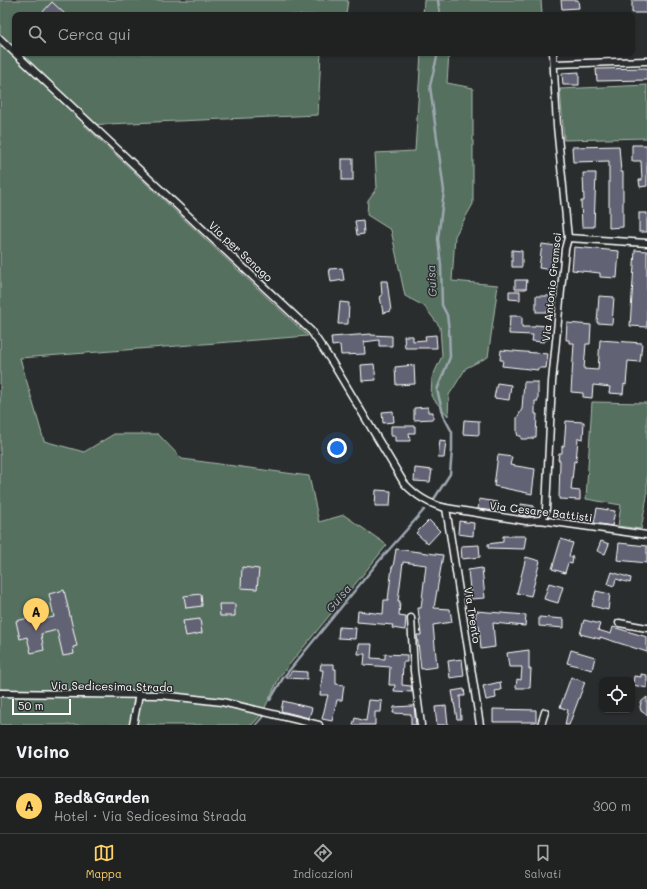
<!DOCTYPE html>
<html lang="it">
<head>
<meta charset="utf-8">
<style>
  body { margin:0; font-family:Mali,sans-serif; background:#282a2a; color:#f1f3f6 }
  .controls { position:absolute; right:12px; bottom:12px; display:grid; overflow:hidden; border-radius:8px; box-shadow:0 1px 3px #0004 }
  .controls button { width:36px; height:36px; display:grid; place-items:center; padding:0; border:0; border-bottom:1px solid #3d3f40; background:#202222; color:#f1f3f6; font:20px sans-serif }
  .scale { position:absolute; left:12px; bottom:10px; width:59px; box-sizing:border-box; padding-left:4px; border:2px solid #fff; border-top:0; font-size:11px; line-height:14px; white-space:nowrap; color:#fff; -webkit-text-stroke:3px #2a2d2e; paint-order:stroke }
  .you { position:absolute; left:337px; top:448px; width:14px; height:14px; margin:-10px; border:3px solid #fff; border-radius:50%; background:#1a73e8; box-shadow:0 0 0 6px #1a73e833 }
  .badge { display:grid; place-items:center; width:26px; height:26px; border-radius:50%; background:#ffd166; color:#111; font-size:13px; font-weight:700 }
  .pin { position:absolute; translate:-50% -33px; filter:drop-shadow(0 1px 2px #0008) }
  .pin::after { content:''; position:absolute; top:21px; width:14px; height:12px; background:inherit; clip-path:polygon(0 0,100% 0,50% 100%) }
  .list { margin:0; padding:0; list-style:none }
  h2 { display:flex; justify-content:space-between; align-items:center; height:52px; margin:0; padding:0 16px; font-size:17px }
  h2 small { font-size:13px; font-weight:400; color:#a2a4a5 }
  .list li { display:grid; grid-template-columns:26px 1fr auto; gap:12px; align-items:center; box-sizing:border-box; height:56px; padding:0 16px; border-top:1px solid #3d3f40 }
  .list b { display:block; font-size:15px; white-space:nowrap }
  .list p { margin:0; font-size:13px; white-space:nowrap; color:#a2a4a5 }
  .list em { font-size:13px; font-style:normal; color:#a2a4a5 }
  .icon { flex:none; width:22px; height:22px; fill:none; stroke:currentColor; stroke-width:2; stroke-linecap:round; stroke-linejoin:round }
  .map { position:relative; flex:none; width:647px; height:725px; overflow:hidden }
  .search { position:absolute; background:#202222; box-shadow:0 1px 3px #0004; left:12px; right:12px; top:12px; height:44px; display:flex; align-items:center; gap:10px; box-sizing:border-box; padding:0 14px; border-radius:8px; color:#a2a4a5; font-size:15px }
  .sheet { height:108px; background:#202222 }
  nav { display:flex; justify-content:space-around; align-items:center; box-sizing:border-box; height:56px; border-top:1px solid #3d3f40; background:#202222; font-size:11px; color:#a2a4a5 }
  nav a { display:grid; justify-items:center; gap:2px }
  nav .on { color:#ffd166 }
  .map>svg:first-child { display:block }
</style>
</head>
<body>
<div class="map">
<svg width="647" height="725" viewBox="0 0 647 725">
  <rect width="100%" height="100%" fill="#2a2d2e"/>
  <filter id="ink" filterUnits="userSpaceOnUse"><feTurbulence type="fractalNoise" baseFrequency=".025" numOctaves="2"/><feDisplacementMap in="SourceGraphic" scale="8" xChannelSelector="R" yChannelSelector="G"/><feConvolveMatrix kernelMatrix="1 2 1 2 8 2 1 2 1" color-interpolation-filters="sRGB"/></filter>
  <g filter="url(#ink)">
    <g fill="#55705e" stroke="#aab8ae">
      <path d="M0,0H348L346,15H15V53H321L318,115L84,125L308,336L20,358L44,441L84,452L114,434H158L182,459L309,476L319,522L344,515L387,545L280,676L262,714L252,725H0Z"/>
      <path d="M424,0H541L542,15H423Z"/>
      <path d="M421,53H453H449L447,83L473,88V204L455,236L452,281L498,285L488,357L466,368L449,395L448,416L431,396L432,378L442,356L440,327L424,306L405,296L391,230L367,215L368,200L377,188L375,153L415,151Z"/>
      <path d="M647,85V138L564,140L560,89Z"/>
      <path d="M592,402L647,403V497L641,529L618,526L621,505L586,499Z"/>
    </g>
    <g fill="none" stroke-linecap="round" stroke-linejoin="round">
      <g stroke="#9da7b0" stroke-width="2.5">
        <path d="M438,0L440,15"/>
        <path d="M434,499L450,474L452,450V432L444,417L437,390L450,357L449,330L447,315L442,305L441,265L438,239L444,191L430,86L438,53"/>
        <path d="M270,700L283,678L379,561L424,510"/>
        <path d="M256,725L265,715"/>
      </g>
    </g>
    <g fill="#626274" stroke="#fff">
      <path d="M561,0H578L579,8L562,9Z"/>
      <rect x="632" y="0" width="15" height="13"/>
      <path d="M52,2L66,15H40Z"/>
      <path d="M647,68V80L597,81L596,69Z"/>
      <path d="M579,72V85H563L562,73Z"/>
      <path d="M632,145H647V186L640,187L639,180H642L641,161H632Z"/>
      <path d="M619,146L621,172H623V227L609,228V161L573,162L572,147Z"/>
      <rect x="342" y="159" width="11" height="21"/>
      <path d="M583,173H596L594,227H582L581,201H584Z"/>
      <rect x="639" y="213" width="8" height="19"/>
      <path d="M363,220L364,234L357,235L355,221Z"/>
      <path d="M542,244L556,246L553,270L539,268Z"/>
      <path d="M574,247L619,251L617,278L600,277V273L572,270Z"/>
      <path d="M512,250L522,251V267H512Z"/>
      <path d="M635,250L647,251V327L630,326Z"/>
      <path d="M342,268L344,280L331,282L329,269Z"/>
      <path d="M515,280H527L526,289H515Z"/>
      <path d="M381,281H387L391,311L383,313L380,296H382Z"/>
      <path d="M509,291H520V300L509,299Z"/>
      <rect x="536" y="296" width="15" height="16"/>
      <path d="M599,296L614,297L612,324L597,323Z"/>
      <path d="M340,302L349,303L348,324H338Z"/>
      <path d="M510,316H522V327H535V325L548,326L547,340H544V342L532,341L533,335L509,334Z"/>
      <path d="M567,323L591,325L590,344H586L584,369L598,370L600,340L642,343L640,362L628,361L626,385L624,384L623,394L609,393L610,387L593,385L592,398L583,397V393L571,392L574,343H569V340H566Z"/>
      <path d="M371,334V335L392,336V346H379V340L364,342L365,354L341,355L340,345L332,346L331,337Z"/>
      <path d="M436,335L437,348H405L404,336H413V341L426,340L425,336Z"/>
      <path d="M501,350L548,354L546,368H538V370L502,366L503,360H500Z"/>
      <path d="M374,364L376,380L362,381L361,365Z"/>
      <path d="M414,365L415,384L396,385L395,367Z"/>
      <path d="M524,382H538V401H535V414H537L536,437H533V439H521V436H518L517,433V418L522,409Z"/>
      <path d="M497,383L511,385L509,400L494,398Z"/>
      <path d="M428,407V412H433V419L414,420V408Z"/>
      <path d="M393,411L394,422L383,423L382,412Z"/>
      <path d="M464,420L479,421V435L463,434Z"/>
      <path d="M566,421L584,422L583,439L578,438L576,462L574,461L571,490L580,491V500L559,499L560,460H558L559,453H562V446H564Z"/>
      <path d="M391,426H415V433H409L410,441H395V436H391Z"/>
      <path d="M440,440L446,441L444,458H438Z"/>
      <path d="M498,455L512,457L510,465L535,469L532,494L494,486Z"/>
      <path d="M415,468L432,470L430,482L414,481Z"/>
      <path d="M376,490L391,491L390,506H375Z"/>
      <path d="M479,499L497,502L495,511L478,509Z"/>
      <path d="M521,504L534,506L533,516L519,515Z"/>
      <path d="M597,508L615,511L612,526L594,523Z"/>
      <path d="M429,520L440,531L428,544L416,533Z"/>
      <path d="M459,521L474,523L473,536L458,534Z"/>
      <path d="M503,536H526L524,549L488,548V544L503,542Z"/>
      <path d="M561,539L573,543L569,556L573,557L572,564L568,563L565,573L552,569Z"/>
      <path d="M601,541L609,544L605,554L597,551Z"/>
      <path d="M619,543L647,546V563L617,560Z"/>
      <path d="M479,545L480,557L462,559L461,546Z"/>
      <path d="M396,549L443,555L434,608L450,609L452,622L433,625L437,667L421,669L417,635H421L418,608H421L426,565L403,562L398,601H400L399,616L406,617L405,630L392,628L393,625L357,622L358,611L383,614L384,600H388L392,567H393Z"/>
      <path d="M526,557L540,561L531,596L517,593Z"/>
      <path d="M242,567L259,569L257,589L241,588Z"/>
      <path d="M482,568L485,598L471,599L468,570Z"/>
      <path d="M612,572L631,578L630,583L616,579L614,586L608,584Z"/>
      <path d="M549,583L563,587L558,603L544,599Z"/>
      <path d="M64,590L77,646L73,647L74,654L63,656L57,630L41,634L44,650L31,653L27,637L20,639L16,621L38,616L39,620L54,617L49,594Z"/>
      <path d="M596,591L610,594L608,610L592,606Z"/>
      <path d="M201,594L202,606L186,608L184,596Z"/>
      <path d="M219,604H235V616H220Z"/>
      <path d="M476,611L526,615L525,626L493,623L495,647L481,649L479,625H475Z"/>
      <path d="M539,617L564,619V628L539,626Z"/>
      <path d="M200,619L202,633L186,636L183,621Z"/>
      <path d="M584,620L600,624L598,630L611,634L613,627L647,637V652L600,637V639L580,634Z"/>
      <path d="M339,627L356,628L355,639L338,638Z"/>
      <path d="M359,644H372L371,658L385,659V654L407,655V662H403L402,685L411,686L412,692L394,691L395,685H389L390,667L364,665L365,654H358Z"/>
      <path d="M529,650V669H531L530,688H516L517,679L521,680L522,667H509L507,653Z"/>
      <path d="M571,650L595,657L592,670L567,663Z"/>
      <path d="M462,659L464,676L450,678L448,661Z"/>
      <path d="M321,664H334V669H336V684L344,685L342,700H337L332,721L322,719L328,695H320L323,670H320Z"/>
      <path d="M292,671L307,672V679L286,678Z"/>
      <path d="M641,674L647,675V688L633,685L634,676L641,677Z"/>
      <path d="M571,677L585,682L569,725H565L568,710L560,707Z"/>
      <path d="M500,682L501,690L495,691L496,698L486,700L483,686Z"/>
      <path d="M464,689L465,696H460L461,719H457L452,691Z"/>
      <path d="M647,697V715L641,711L640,707L641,702Z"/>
      <path d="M369,700L382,701L381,712H375V725H353L355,718L366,721Z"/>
      <path d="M283,701L312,708L309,718L281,711Z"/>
      <path d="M412,706H414L416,725H411V714L393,713L394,707Z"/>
      <path d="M446,706L448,725H437L435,707Z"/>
      <path d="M493,709L536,710V722H493Z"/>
    </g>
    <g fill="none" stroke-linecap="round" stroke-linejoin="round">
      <g stroke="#fff" stroke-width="9">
        <g id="minor">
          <path d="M0,39L311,331L332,362L404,483C416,496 428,504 446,508L526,521L540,520L647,535"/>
          <path d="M554,64L647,61"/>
          <path d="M568,238L647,243"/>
          <path d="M446,508L480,725"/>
          <path d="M540,520L543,518L546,509L552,382L565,249L568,238L557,126L553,53"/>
          <path d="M411,618L414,671L421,725"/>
          <path d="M619,623L647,628"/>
          <path d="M0,693L161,695L222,702L319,725"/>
          <path d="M133,725L139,694"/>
          <path d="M541,725L545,712"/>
        </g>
      </g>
      <use href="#minor" stroke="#2a2d2e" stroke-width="6"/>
    </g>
  </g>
  <g text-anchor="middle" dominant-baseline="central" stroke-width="3" stroke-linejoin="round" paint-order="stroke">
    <g font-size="11" fill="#fff" stroke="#2a2d2e">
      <text transform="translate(241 251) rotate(43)">Via per Senago</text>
      <text transform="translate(551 287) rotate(-84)">Via Antonio Gramsci</text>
      <text transform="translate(541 511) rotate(7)">Via Cesare Battisti</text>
      <text transform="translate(473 615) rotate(81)">Via Trento</text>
      <text transform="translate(112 686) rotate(1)">Via Sedicesima Strada</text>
    </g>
    <g font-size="12" font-style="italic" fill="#adb6bd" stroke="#2a2d2e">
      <text transform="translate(431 281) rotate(-94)">Guisa</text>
      <text transform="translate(338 598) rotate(-50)">Guisa</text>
    </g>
  </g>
</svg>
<div class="controls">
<button><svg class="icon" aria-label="locate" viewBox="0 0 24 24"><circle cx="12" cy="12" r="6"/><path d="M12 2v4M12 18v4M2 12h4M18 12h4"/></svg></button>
</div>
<div class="scale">50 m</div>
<div class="you"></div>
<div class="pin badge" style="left:36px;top:631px">A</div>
<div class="search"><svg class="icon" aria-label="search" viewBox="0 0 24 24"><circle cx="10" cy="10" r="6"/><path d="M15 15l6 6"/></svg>Cerca qui</div>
</div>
<section class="sheet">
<h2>Vicino<small></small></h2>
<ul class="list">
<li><span class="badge">A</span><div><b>Bed&amp;Garden</b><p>Hotel · Via Sedicesima Strada</p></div><em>300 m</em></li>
</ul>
</section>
<nav>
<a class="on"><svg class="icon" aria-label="map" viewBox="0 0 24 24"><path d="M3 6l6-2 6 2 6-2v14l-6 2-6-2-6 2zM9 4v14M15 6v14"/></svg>Mappa</a>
<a><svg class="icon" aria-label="directions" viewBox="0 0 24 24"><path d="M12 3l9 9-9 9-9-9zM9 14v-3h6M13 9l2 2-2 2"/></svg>Indicazioni</a>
<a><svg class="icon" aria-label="saved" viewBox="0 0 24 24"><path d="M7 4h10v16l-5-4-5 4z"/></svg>Salvati</a>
</nav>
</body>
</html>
